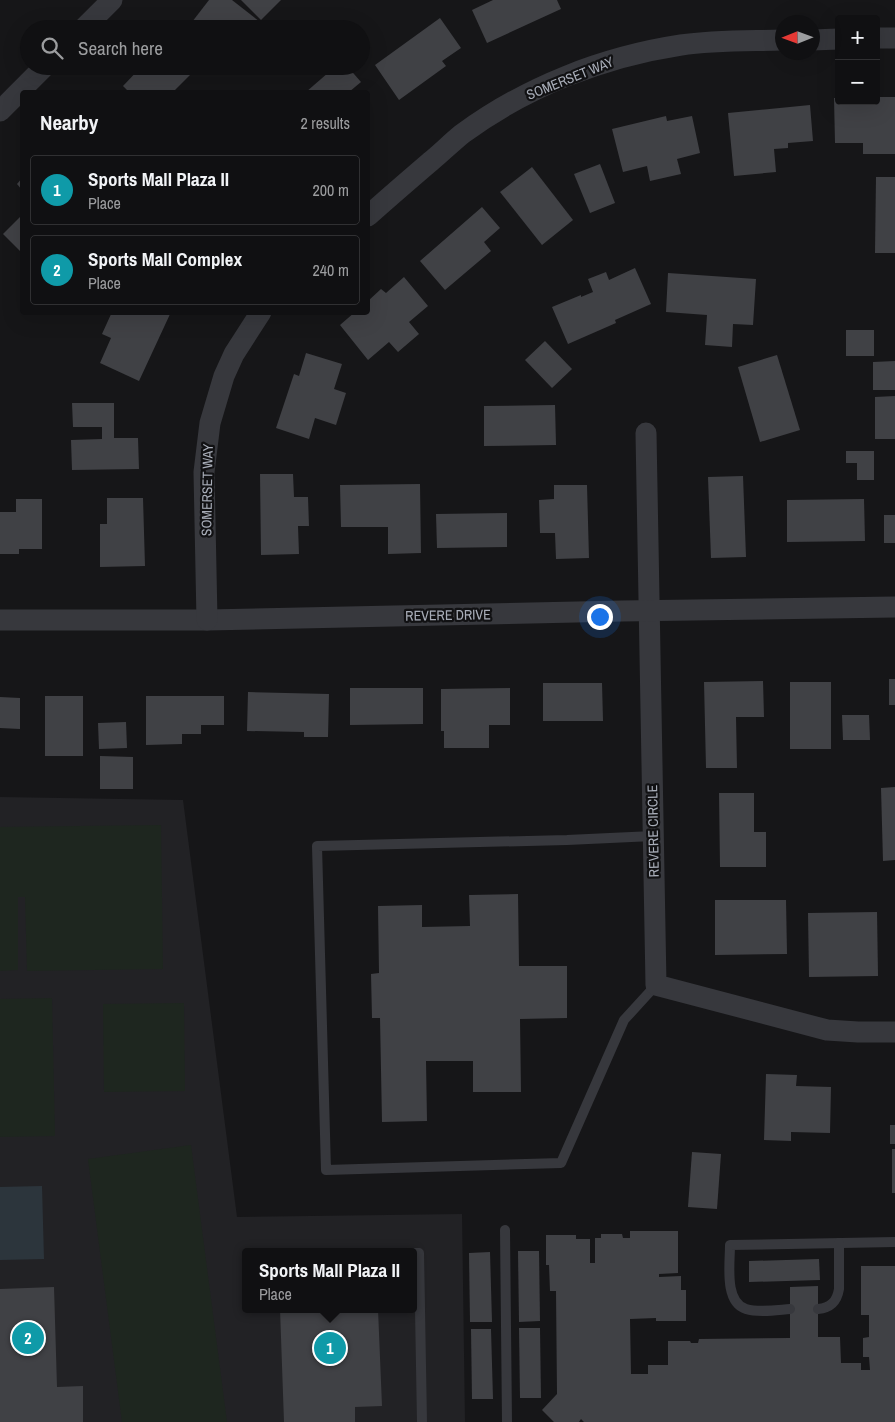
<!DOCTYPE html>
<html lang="en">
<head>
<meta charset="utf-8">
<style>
  body { margin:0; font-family:"Archivo Narrow",sans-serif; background:#1e1e20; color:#f1f3f6 }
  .controls { position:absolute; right:15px; top:15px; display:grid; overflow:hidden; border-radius:5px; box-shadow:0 5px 20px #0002 }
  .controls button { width:45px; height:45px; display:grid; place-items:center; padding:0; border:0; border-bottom:1px solid #303032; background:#101012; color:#f1f3f6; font:25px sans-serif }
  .compass { position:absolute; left:775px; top:15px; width:45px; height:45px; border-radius:50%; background:#101012; box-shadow:0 5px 20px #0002; rotate:269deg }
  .you { position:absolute; left:599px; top:616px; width:18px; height:18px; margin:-12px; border:4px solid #fff; border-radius:50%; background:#1a73e8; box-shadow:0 0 0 8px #1a73e833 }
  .badge { display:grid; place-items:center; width:32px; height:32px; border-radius:50%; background:#1a73e8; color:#fff; font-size:16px; font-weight:700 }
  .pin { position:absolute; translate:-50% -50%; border:2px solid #fff; box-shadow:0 1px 5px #0006 }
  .popup { position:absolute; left:242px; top:1248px; width:175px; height:65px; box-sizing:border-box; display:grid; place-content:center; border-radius:5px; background:#101012; filter:drop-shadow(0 1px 4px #0005); font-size:16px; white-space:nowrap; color:#9c9d9f }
  .popup b { font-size:19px; color:#f1f3f6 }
  .popup::after { content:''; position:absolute; left:50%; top:100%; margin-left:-10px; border:10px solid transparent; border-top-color:#101012 }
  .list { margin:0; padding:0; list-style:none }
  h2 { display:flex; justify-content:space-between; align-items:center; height:65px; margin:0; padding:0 20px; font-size:21px }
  h2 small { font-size:16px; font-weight:400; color:#9c9d9f }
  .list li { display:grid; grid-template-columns:32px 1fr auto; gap:15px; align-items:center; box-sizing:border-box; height:70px; margin:0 10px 10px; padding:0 10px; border:1px solid #303032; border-radius:5px }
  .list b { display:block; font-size:19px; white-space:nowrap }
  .list p { margin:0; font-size:16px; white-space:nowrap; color:#9c9d9f }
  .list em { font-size:16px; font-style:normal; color:#9c9d9f }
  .icon { flex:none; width:28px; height:28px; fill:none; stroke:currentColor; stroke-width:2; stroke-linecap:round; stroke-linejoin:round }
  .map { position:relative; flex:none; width:895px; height:1422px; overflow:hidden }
  .search { position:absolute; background:#101012; box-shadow:0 5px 20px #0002; left:20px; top:20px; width:350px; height:55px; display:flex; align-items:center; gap:12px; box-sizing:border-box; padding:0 18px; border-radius:28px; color:#9c9d9f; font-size:19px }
  .panel { position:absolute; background:#101012; box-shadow:0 5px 20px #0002; left:20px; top:90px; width:350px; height:225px; border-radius:5px }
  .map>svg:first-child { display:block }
</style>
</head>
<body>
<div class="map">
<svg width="895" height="1422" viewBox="0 0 895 1422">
  <rect width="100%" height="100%" fill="#161618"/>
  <path fill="#222225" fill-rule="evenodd" d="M0,797L183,800L237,1217L462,1214L465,1422H0ZM246,1252H414V1309H246Z"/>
  <g fill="#1e261f">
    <path d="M161,825L163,969L27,971L25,897H18V970L0,971V827Z"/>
    <path d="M52,998L55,1136L0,1137V999Z"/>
    <path d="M184,1003L185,1091L104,1092L103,1004Z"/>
    <path d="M191,1145L227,1422H122L88,1159Z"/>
  </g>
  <path fill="#2c353c" d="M42,1186L44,1259L0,1260V1187Z"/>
  <g fill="#404145">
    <path d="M209,0H232L269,29H201L192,22Z"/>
    <path d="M241,0H281L261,20Z"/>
    <path d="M493,0H557L561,9L487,43L472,10Z"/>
    <path d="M440,18L461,48L442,61L446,66L399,100L375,65Z"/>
    <path d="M142,66H199L173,92H129L123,86Z"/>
    <path d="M336,66H347L361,82L349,92H306Z"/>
    <path d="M876,97H895V154H863V143H835L834,98H839V101H876Z"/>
    <path d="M810,105L813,141L788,143V148L774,149L776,172L734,176L728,113Z"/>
    <path d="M666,116L667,121L692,116L700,153L677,159L681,174L650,181L647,166L623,172L612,129Z"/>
    <path d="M600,164L615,203L590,213L574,174Z"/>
    <path d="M532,167L573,220L542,245L500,192Z"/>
    <path d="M876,177H895V253H875Z"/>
    <path d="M22,178V190L17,184Z"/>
    <path d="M482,207L500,228L484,242L491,251L445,290L420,261Z"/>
    <path d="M22,215V253L3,234Z"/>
    <path d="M635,268L651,304L615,320L616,323L568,344L552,307L581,295V297L593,292L588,279L606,272L609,280Z"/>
    <path d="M668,273L756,279L753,325L733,324L732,347L705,345L707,315L666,312Z"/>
    <path d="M404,277L428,306L409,322L419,334L398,352L389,342L368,360L340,325L355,312H368V301L381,289L386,293Z"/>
    <path d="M112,312H119L125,315L126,312H171L139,381L100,363L111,338L102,334Z"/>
    <rect x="846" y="330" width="28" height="26"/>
    <path d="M545,341L572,369L552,388L525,360Z"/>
    <path d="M306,353L342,364L334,389L346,393L336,425L315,418L309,439L276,428L294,374L299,376Z"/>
    <path d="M777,355L800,430L760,442L738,367Z"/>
    <path d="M895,361V390H873V362Z"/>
    <path d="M895,396V439H875V397Z"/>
    <path d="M72,403H114V438H138L139,469L72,470L71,440L102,439V427H73Z"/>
    <path d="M555,405L556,445L484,446V406Z"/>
    <path d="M846,451H874V480H857V463H846Z"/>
    <path d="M260,474H293L294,497H308L309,526H298L299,554L261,555Z"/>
    <path d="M743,476L746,557L711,558L708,477Z"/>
    <path d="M420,484L421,553L388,554V527H341L340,485Z"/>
    <path d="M554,485H587L589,558L556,559L555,533H540L539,500L554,499Z"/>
    <path d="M107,498H143L145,566L100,567V524H107Z"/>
    <path d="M16,499H42V549H19V554H0V512H16Z"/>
    <path d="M864,499L865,541L787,542V500Z"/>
    <path d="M507,513V547L437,548L436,514Z"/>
    <rect x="884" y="515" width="11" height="28"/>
    <rect x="889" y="679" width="6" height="26"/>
    <path d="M763,681L764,717H736L737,768H706L704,682Z"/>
    <rect x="790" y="682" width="41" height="67"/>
    <path d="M543,683H602L603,721H543Z"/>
    <path d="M350,688H423V724L350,725Z"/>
    <path d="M510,688V725H489V748H444V731H441V689Z"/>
    <path d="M248,692L329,694L328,737H304V732L247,731Z"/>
    <rect x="45" y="696" width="38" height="60"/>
    <path d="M146,696H224V725H201V734H182V744L146,745Z"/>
    <path d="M0,697L20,698V729L0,728Z"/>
    <path d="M842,715H869L870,740H843Z"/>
    <path d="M126,722L127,748L99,749L98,723Z"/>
    <path d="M100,756L133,757V789H100Z"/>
    <path d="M895,787V860L883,861L881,788Z"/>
    <path d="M719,793H754V832H766V867H720Z"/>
    <path d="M518,894L519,966H567V1018L520,1019L521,1092H473V1061H426L427,1121L382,1122L380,1018H372L371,974L379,973L378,906L422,905V927L470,926L469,895Z"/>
    <path d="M715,900H786L787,954L715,955Z"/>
    <path d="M877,912L878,976L809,977L808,913Z"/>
    <path d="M766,1074L797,1075L796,1086L831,1087L830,1133L791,1132V1141L764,1140Z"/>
    <rect x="890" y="1125" width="5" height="19"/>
    <rect x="892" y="1149" width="3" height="44"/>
    <path d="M692,1152L721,1154L717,1209L688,1207Z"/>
    <path d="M630,1231H678V1273L659,1274V1277L681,1276V1290H686V1321H656V1318L630,1319L631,1374H648V1365H668V1341H690L691,1343H698L699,1339L790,1338V1287L818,1286V1337H840L841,1363H861V1370H870L869,1357H863V1338L869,1337V1315H861V1266H895V1422H584L581,1419L579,1422H554L542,1410L557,1394L556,1291H550L549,1265H546V1235H576V1239H590V1263H595V1238H601V1234H622L623,1238H630Z"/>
    <path d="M518,1251H539L540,1321L519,1322Z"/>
    <path d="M490,1252L492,1322H470L469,1253Z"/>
    <path d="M819,1259L820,1280L749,1282V1261Z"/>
    <path d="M54,1287L57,1387L83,1386V1422H0V1289Z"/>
    <path d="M280,1309H378L382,1406L355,1407V1422H284Z"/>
    <path d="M519,1328H540L541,1398H520Z"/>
    <path d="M471,1329H491L493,1399H472Z"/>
  </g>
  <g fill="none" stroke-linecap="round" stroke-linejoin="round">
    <g stroke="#37383d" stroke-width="10">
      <path d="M653,836L567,840L317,846L326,1170L561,1163L624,1020L656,985"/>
      <path d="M505,1230L507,1422"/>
      <path d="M414,1253H419L422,1422"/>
      <path d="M790,1309C777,1310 759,1313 746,1309C724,1302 730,1264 730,1245L895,1242"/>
      <path d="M818,1309C831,1308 837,1301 839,1289V1243"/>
    </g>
    <g stroke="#37383d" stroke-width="21">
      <path d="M83,29L112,0"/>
      <path d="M876,38H895"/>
      <path d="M812,40L839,39"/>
      <path d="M0,111L45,66"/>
      <path d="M368,216C388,198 409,180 430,162C441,153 451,143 462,134C526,87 602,57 681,45C714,40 749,41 782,40"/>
      <path d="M646,433L656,985L827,1030L858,1032H895"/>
      <path d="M0,620H207L622,611L895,607"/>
      <path d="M207,620L204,472L210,423L224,376L234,354L261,312"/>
    </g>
  </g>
  <g text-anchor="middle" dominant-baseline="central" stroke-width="4.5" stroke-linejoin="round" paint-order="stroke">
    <g font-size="14" fill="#a8adb8" stroke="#111113">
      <text transform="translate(570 78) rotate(-22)">SOMERSET WAY</text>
      <text transform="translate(207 490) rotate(-89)">SOMERSET WAY</text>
      <text transform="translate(448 615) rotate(-1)">REVERE DRIVE</text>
      <text transform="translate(653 831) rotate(-91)">REVERE CIRCLE</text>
    </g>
  </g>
</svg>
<div class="controls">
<button>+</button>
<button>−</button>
</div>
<svg class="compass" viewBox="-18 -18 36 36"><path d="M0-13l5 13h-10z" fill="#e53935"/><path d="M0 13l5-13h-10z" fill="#9c9d9f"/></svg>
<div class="you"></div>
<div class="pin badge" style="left:330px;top:1348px;background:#0f9aa8">1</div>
<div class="popup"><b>Sports Mall Plaza II</b>Place</div>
<div class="pin badge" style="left:28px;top:1338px;background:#0f9aa8">2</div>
<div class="search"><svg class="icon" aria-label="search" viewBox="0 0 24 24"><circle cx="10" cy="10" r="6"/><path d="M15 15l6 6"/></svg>Search here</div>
<section class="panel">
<h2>Nearby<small>2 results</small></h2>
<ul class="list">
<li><span class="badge" style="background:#0f9aa8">1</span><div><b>Sports Mall Plaza II</b><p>Place</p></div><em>200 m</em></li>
<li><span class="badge" style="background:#0f9aa8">2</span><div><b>Sports Mall Complex</b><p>Place</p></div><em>240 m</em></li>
</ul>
</section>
</div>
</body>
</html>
